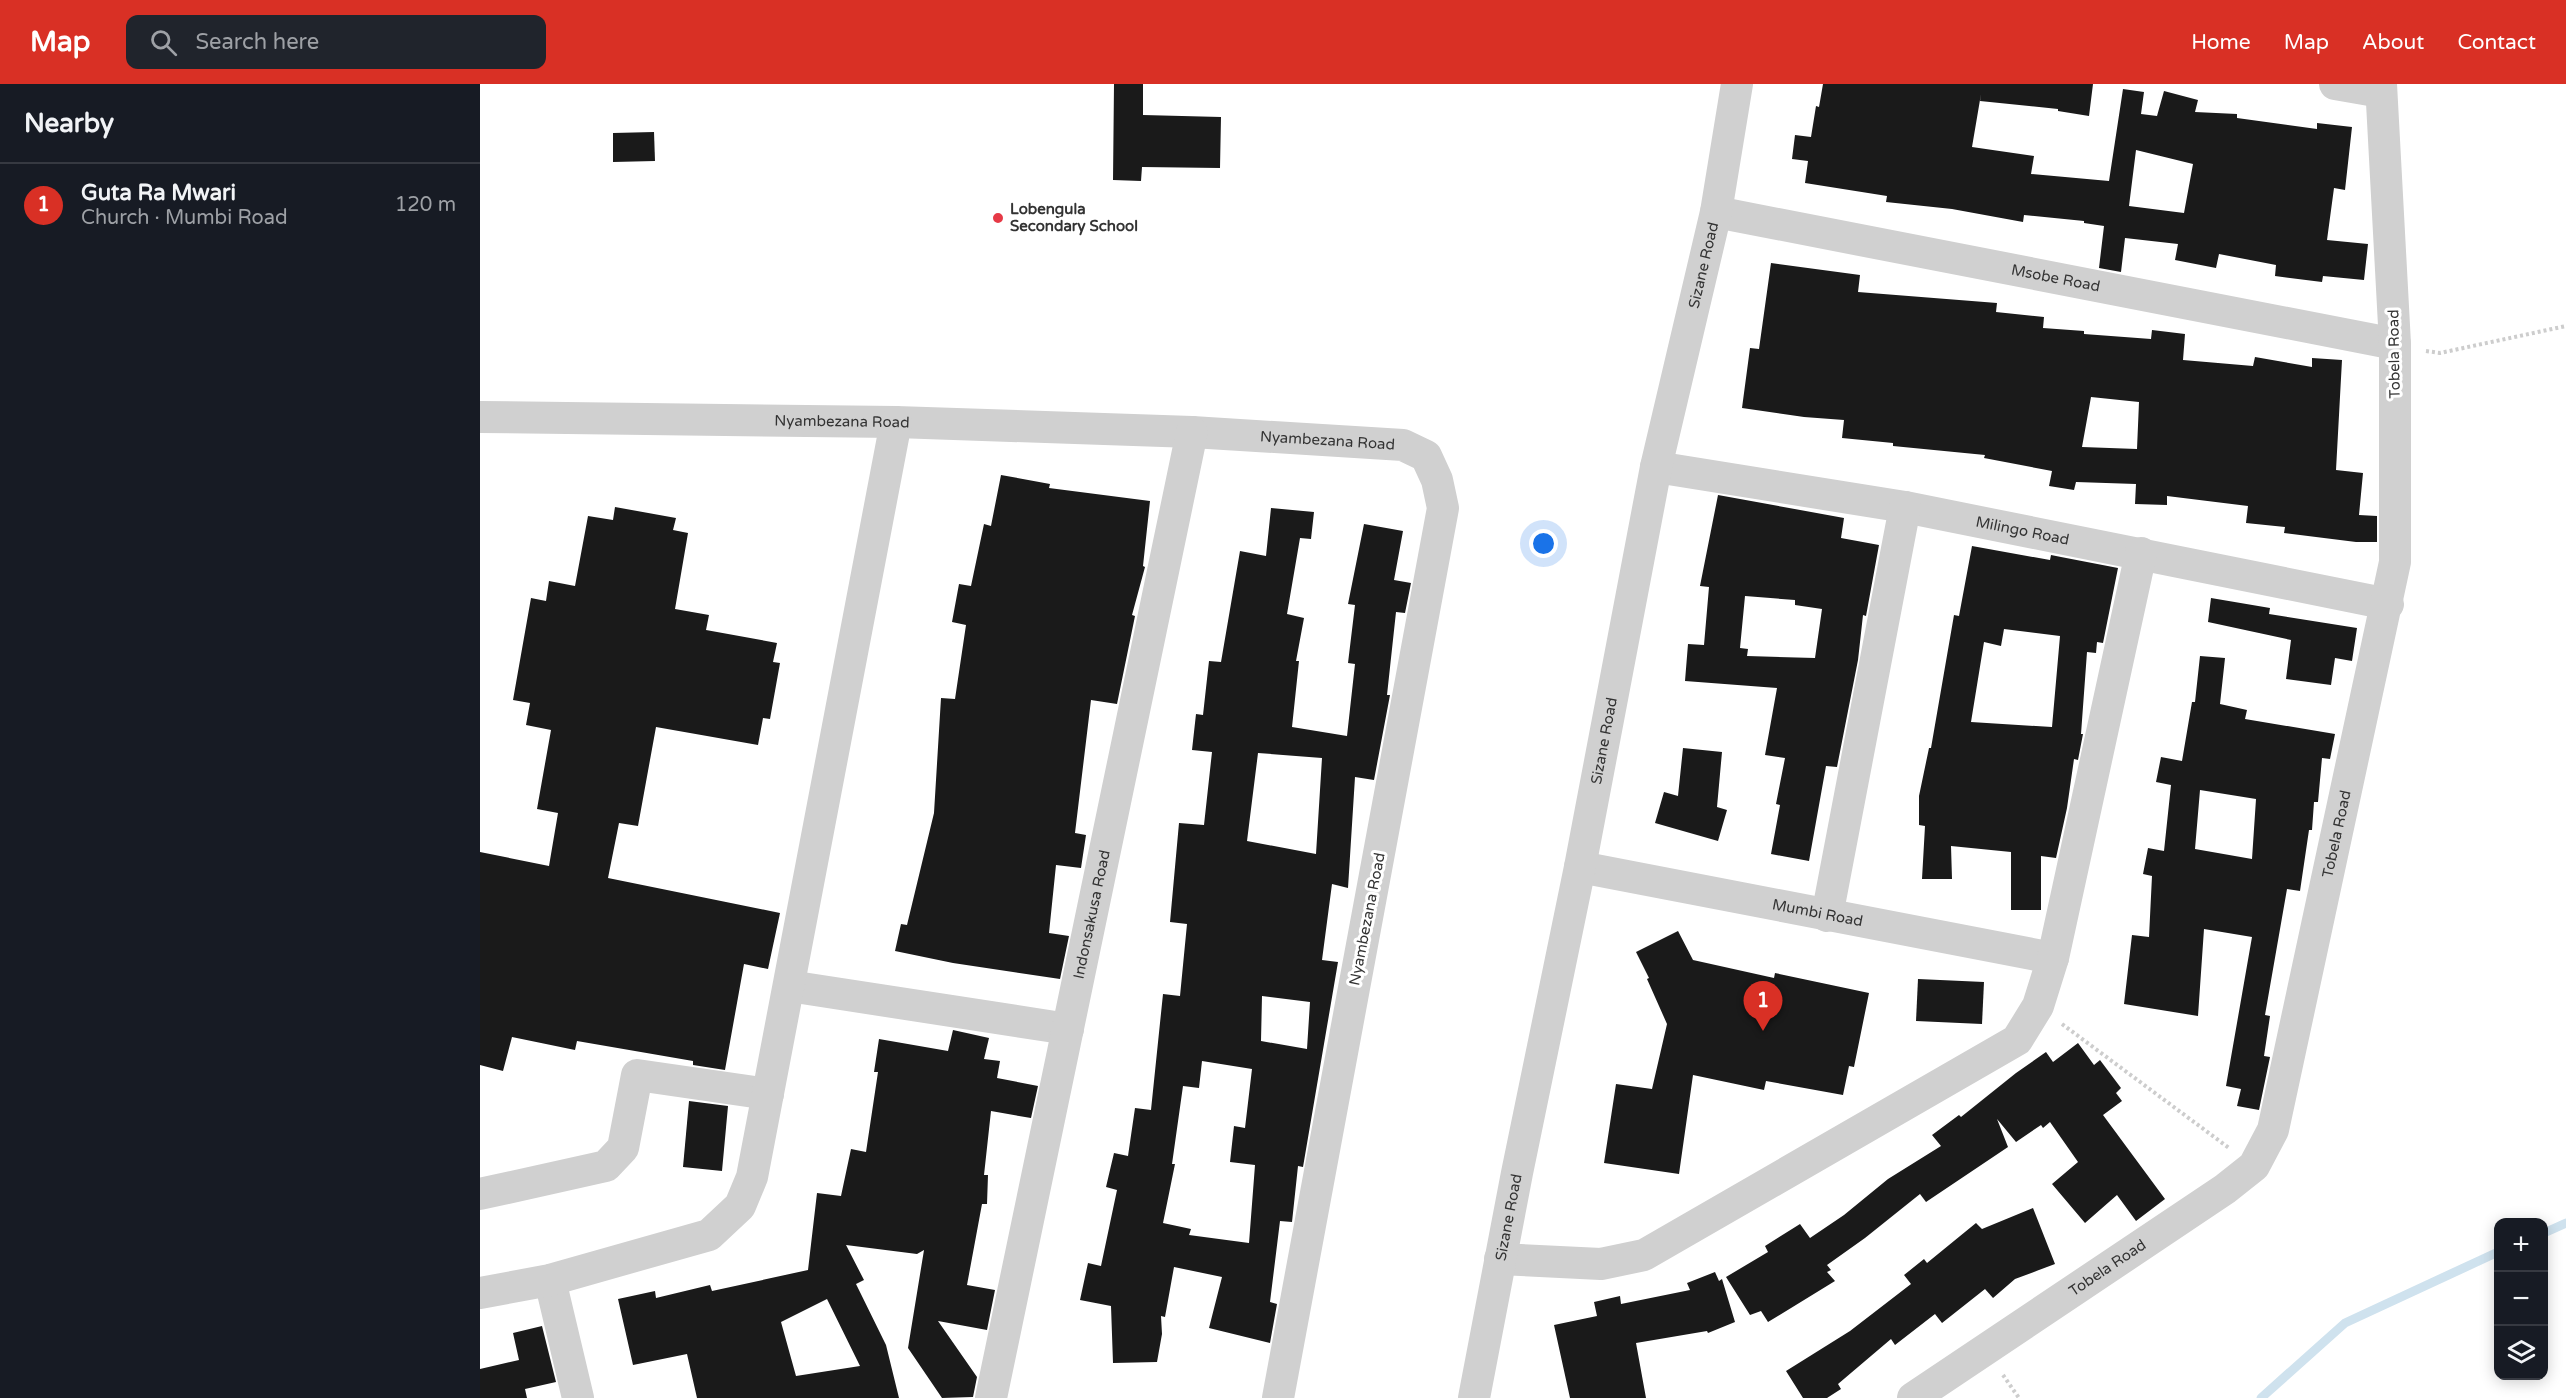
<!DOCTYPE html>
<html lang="en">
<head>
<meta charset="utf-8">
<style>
  body { margin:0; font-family:"Varela Round",sans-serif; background:#20242c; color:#f1f3f6 }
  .controls { position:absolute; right:18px; bottom:18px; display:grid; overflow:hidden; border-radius:12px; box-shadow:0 3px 15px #0003 }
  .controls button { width:54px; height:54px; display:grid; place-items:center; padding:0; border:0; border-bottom:2px solid #363941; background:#171b24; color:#f1f3f6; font:30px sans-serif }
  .you { position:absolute; left:1064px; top:460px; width:21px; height:21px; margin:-15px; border:4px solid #fff; border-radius:50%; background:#1a73e8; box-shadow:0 0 0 9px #1a73e833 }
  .badge { display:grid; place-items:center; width:39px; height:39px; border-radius:50%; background:#d93025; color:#fff; font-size:20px; font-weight:700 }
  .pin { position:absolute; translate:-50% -50px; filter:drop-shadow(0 2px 3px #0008) }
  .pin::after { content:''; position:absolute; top:32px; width:21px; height:18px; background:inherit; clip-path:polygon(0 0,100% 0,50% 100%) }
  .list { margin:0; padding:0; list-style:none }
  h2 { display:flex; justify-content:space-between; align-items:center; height:78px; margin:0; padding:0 24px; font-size:26px }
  h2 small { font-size:20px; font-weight:400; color:#9ea1a6 }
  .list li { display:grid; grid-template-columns:39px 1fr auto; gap:18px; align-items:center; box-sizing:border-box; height:84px; padding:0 24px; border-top:2px solid #363941 }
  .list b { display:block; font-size:22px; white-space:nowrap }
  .list p { margin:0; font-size:20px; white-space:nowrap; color:#9ea1a6 }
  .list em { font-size:20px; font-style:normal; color:#9ea1a6 }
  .icon { flex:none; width:33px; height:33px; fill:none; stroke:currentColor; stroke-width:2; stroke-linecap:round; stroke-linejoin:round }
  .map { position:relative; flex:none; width:2086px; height:1314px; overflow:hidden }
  header { display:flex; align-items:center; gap:36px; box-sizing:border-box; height:84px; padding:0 30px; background:#d93025; color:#fff }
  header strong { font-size:28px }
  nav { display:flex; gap:33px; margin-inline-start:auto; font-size:21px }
  .search { width:420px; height:54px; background:#20242c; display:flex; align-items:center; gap:15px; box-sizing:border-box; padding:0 21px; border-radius:12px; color:#9ea1a6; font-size:22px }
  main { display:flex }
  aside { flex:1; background:#171b24 }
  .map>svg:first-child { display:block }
</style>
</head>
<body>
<header>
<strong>Map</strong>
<div class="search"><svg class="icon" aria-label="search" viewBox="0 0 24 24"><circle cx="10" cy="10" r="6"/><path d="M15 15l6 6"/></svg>Search here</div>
<nav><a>Home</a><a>Map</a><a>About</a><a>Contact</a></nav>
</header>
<main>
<aside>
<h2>Nearby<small></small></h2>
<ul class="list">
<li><span class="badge">1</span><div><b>Guta Ra Mwari</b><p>Church · Mumbi Road</p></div><em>120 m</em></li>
</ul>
</aside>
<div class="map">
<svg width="2086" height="1314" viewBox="0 0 2086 1314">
  <rect width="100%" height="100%" fill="#fff"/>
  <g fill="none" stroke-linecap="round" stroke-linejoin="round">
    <g stroke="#cfe2ee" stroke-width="9">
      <path d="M2064,1149L2086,1139"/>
      <path d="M1781,1314L1865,1239L2018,1168"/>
    </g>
  </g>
  <g fill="#1a1a1a" fill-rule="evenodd">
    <path d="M634,0H663V31L741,33L740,84L662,83L661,97L633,96Z"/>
    <path d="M1343,0H1613L1609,32L1578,27V25L1500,17L1501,10L1492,63L1554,72L1551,90L1629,97L1643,5L1664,8L1661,30L1677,32L1684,7L1718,16L1715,28L1757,30V34L1837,45V39L1872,43L1865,106L1854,104L1847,156L1888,160L1884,196L1843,192L1842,198L1795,192L1796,181L1739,170L1736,184L1695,176L1698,160L1645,154L1641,188L1619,184L1624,142L1604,139V137L1544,131L1543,138L1472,125L1406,118L1407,112L1325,99L1328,77L1312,75L1315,51L1331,53L1336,22L1339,23ZM1656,66L1713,80L1704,129L1649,122Z"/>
    <path d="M174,48L175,77L133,78V49Z"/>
    <path d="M1291,179L1380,191L1378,208L1517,219L1516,228L1564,233L1563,244L1604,247V250L1671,255L1672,246L1705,250L1703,276L1773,282L1775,273L1832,283V274L1862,276L1856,386L1883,389L1879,431L1897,432V458H1876L1804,449L1805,443L1766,439L1768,422L1687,412V421L1655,420L1656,400L1596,398L1594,406L1569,402L1572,387L1504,374L1505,371L1413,362V359L1362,354L1364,336L1324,333L1262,324L1270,264L1279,265ZM1611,313L1659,318L1657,365L1602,363Z"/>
    <path d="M521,391L570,400L569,404L670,417L663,482L665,483L652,531L655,532L637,620L611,616L595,749L606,751L601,784L576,781L569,849L589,852L580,895L473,879L415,867L421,840L427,841L454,729L461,614L475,615L486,541L472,538L479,500L491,502L504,440L511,442Z"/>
    <path d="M1238,411L1364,434L1361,454L1399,461L1386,532L1383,531L1378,576L1357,683L1346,682L1329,777L1291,770L1300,721L1296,720L1305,674L1285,671L1297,604L1205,597L1208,560L1224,561L1229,503L1220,502ZM1265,512L1315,516V521L1342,525L1335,574L1267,572L1268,565L1260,564Z"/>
    <path d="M135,423L196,434L193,446L208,449L195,525L229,531L226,546L297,559L293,578L300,579L290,635L283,634L278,661L176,643L158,742L139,739L128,794L300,829L288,885L264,880L245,986L213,981V977L97,957L95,966L32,953L23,987L0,981V768L69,782L78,729L57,725L71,646L46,641L50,619L33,616L51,514L66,517L69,497L95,502L108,432L133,436Z"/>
    <path d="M791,424L834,428L831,455L820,454L807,530L824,534L816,577H819L812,643L867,652L875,580L868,579L875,521L868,520L884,440L923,447L914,496L931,499L925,529L916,528L907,611H910L894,696L875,693L868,804L852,800L842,876L858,878L823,1083L818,1082L812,1138L800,1137L790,1218L797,1220L790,1259L729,1244L742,1193L694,1183L685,1233L681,1232L682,1250L677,1278L633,1279L631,1222L600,1216L608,1179L621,1182L637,1106L626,1103L634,1069L648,1072L655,1024L671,1026L683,910L700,912L707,840L690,838L699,739L724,741L732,668L712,666L716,630L723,631L729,577L741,578L760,467L786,472ZM778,669L842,674L836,770L767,757ZM782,912L830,918L827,965L781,957ZM722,977L772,985L765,1044L754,1042L750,1078L775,1081L769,1159L709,1151L711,1145L683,1139L695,1080H692L703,1002L719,1004Z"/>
    <path d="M1492,462L1570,476L1571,471L1581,473L1638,484L1623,559L1617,558L1616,569L1607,568L1601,650H1603L1598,676L1594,675L1587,724L1576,774L1561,772V826H1531V768L1471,762L1472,795H1442L1445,742L1439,741V712L1449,664H1451L1474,531L1479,532ZM1524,545L1580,552L1572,643L1491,638L1504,558L1521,562Z"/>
    <path d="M1731,514L1790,524L1789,530L1877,544L1872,577L1855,574L1851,601L1806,595L1811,556L1728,538Z"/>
    <path d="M1720,572L1745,574L1740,620L1767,626L1765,635L1855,650L1850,675L1842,674L1838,718H1834L1832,746H1829L1820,807L1807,805L1785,931L1790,932L1784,972L1790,973L1779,1026L1757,1022L1761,1005L1746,1002L1772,853L1724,845L1718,932L1644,920L1652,851L1669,853L1672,792L1663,790L1668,764L1684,767L1691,701L1676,698L1681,673L1702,677L1712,618H1715ZM1720,706L1776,715L1772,775L1715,765Z"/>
    <path d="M1203,664L1242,668L1237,723L1247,726L1238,757L1175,739L1184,708L1198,712Z"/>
    <path d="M1198,847L1213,876L1294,894L1295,889L1389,909L1374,983L1369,982L1363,1011L1286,997L1284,1006L1213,991L1199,1090L1124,1079L1136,1000L1172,1005L1187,940L1167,895L1169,894L1156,868Z"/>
    <path d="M1438,895L1504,898L1502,940L1436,937Z"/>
    <path d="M473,946L509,954L504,975L520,977L517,994L558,1002L551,1034L511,1027L504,1091H508L507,1120H502L487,1201L515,1206L507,1246L458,1237L497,1293L493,1313L462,1314L428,1264L444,1166L437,1170L366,1161L384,1196L376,1200L406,1261L419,1314H217L207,1270L153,1281L138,1215L175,1207L176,1214L230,1201L232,1207L328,1186L337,1109L361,1112L371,1065L386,1068L398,988H394L399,955L468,967ZM347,1215L380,1282L316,1292L301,1238Z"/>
    <path d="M1598,959L1614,981L1620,976L1641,1004L1636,1009L1642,1017L1623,1031L1685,1115L1656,1137L1637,1111L1605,1139L1572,1100L1598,1078L1570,1038L1563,1044L1561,1041L1536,1058L1517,1035L1528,1063L1446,1118L1440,1110L1385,1154L1347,1181L1351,1186L1347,1188L1355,1197L1288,1238L1281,1227L1270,1231L1246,1193L1288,1168L1285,1162L1320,1140L1330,1154L1364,1131L1408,1095L1461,1062L1452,1051L1479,1031L1481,1033L1536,989L1566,968L1573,978Z"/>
    <path d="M209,1017L248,1022L242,1087L203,1083Z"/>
    <path d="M1553,1124L1575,1180L1535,1195L1513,1214L1505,1205L1462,1239L1455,1230L1415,1261L1411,1255L1358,1300L1361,1305L1347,1314H1323L1306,1287L1370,1247L1431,1200L1424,1191L1444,1175L1447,1179L1496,1139L1502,1145Z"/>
    <path d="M1235,1188L1239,1197L1242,1195L1255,1238L1228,1249L1227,1247L1156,1259L1166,1314H1090L1074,1241L1117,1232L1114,1218L1140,1212L1141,1220L1210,1206L1207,1199Z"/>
    <path d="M62,1242L76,1298L45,1305L47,1314H0V1285L39,1276L33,1249Z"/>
  </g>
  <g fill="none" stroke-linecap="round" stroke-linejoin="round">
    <g stroke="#cdcdcd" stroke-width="4" stroke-dasharray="3 3" stroke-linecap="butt">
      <path d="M1946,267L1960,269L2086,242"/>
      <path d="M1582,940L1749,1064"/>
      <path d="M1523,1291L1539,1314"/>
    </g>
    <g stroke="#d0d0d0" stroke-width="32">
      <path d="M1855,0L1901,8"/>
      <path id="s1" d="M1236,128L1915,260"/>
      <path id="s2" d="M0,333L416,338L712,348L923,361L946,372L957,396L963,424L798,1314"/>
      <path id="s3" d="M1176,383L1425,423L1908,520"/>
      <path id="s4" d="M1100,783L1573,874"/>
      <path d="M1347,832L1425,423"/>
      <path d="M309,902L588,945"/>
      <path d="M0,1110L126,1082L143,1064L157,991L288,1010"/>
      <path d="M1020,1175L1121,1180L1164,1171L1537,956L1558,922L1573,874L1661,469"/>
      <path d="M70,1196L98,1314"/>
      <path d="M0,1209L70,1196L229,1151L260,1122L272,1093L416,338"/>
      <path id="s5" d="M511,1314L712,348"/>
      <path id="s6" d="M994,1314L1037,1089L1100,783L1176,383L1236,128L1257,0"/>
      <path id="s7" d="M1433,1314L1745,1105L1774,1082L1793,1046L1915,478V260L1901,0"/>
    </g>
  </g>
  <circle fill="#e63946" stroke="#fff" stroke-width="2" cx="518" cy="134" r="6"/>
  <g text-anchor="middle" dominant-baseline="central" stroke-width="6" stroke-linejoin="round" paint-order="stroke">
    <g font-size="15" font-weight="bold" fill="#333" stroke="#fff" text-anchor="start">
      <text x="530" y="125">Lobengula<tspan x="530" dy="17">Secondary School</tspan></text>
    </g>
    <g font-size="15" fill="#333" stroke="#fff">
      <text stroke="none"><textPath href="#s6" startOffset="1156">Sizane Road</textPath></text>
      <text stroke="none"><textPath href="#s1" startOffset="346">Msobe Road</textPath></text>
      <text transform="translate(1914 270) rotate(-91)">Tobela Road</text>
      <text stroke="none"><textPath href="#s2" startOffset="362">Nyambezana Road</textPath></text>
      <text stroke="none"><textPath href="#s2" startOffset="848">Nyambezana Road</textPath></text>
      <text stroke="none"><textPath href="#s3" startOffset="372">Milingo Road</textPath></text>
      <text stroke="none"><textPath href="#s6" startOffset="670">Sizane Road</textPath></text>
      <text stroke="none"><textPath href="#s7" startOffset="756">Tobela Road</textPath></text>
      <text stroke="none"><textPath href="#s4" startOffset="242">Mumbi Road</textPath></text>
      <text stroke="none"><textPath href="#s5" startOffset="494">Indonsakusa Road</textPath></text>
      <text transform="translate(887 835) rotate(-79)">Nyambezana Road</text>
      <text stroke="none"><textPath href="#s6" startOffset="184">Sizane Road</textPath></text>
      <text stroke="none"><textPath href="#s7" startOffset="234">Tobela Road</textPath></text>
    </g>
  </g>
</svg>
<div class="controls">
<button>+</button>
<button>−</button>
<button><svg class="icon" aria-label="layers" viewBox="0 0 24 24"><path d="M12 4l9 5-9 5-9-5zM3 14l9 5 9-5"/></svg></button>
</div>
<div class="you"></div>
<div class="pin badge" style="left:1283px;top:947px">1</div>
</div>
</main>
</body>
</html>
